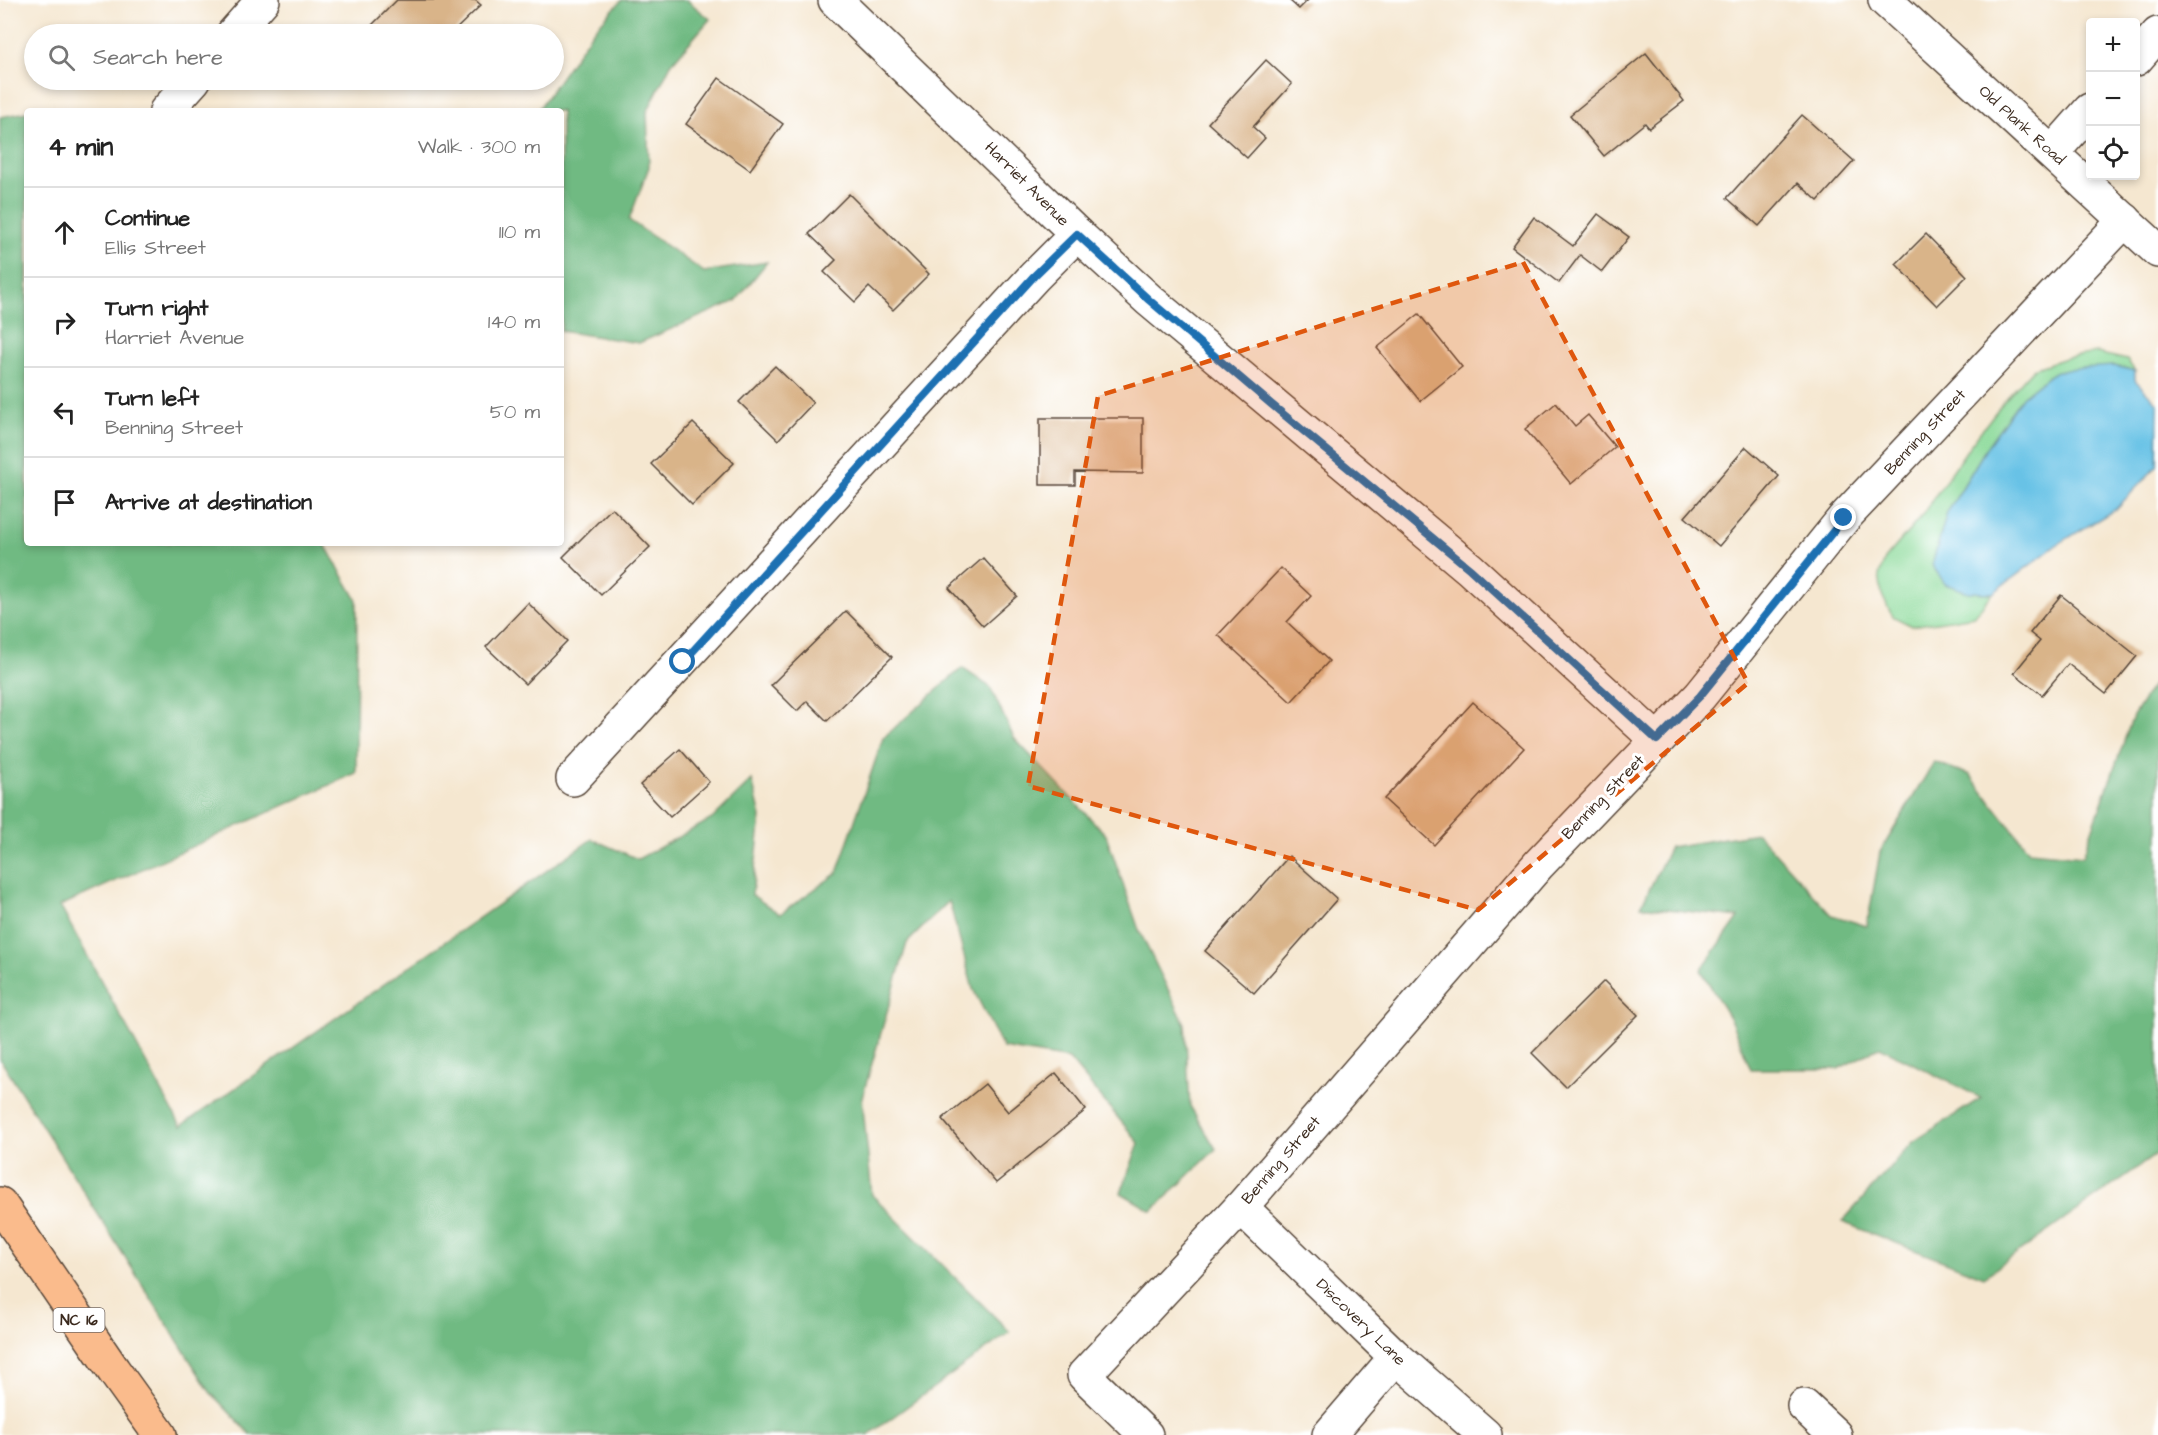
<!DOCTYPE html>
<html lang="en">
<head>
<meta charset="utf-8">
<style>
  body { margin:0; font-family:"Architects Daughter",sans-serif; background:#f6f6f6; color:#222 }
  .controls { position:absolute; right:18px; top:18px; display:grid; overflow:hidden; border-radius:6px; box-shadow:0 3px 9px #0003 }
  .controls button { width:54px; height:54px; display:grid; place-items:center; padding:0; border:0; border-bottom:2px solid #e0e0e0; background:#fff; color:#222; font:30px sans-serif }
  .stop { position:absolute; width:18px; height:18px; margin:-14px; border:4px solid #1f6fb2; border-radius:50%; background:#fff }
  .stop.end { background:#1f6fb2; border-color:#fff; box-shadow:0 2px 6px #0008 }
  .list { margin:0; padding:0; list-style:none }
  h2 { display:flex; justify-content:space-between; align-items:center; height:78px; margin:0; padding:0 24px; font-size:26px }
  h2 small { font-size:20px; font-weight:400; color:#767676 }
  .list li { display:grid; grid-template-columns:39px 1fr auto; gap:18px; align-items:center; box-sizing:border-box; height:90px; padding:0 24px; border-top:2px solid #e0e0e0 }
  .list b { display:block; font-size:22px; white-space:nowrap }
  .list p { margin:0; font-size:20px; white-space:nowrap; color:#767676 }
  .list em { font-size:20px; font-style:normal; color:#767676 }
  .icon { flex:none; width:33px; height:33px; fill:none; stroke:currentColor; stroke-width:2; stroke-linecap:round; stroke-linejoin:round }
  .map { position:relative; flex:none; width:2158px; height:1435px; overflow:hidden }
  .search { position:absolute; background:#fff; box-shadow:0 3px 9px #0003; left:24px; top:24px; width:540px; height:66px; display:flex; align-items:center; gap:15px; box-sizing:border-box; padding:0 21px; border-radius:33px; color:#767676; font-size:22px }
  .panel { position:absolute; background:#fff; box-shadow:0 3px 9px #0003; left:24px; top:108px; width:540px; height:438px; border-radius:6px }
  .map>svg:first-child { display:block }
</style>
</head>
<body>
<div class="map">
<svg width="2158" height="1435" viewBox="0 0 2158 1435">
  <rect width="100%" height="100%" fill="#fff"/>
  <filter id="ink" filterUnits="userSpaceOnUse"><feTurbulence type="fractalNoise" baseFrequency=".0167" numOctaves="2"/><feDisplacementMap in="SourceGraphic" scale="12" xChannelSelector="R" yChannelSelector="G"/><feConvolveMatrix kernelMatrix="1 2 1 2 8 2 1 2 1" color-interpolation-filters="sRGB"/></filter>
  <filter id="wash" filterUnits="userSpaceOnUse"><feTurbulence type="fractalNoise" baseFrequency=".008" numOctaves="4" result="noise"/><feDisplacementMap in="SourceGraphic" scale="24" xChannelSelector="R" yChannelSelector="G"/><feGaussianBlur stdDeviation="1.35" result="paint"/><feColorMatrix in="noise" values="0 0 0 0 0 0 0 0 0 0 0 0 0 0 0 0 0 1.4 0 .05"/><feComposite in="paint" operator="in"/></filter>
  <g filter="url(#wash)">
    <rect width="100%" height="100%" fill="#f5e7d0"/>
    <path fill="#8bda9a" stroke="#63825c" stroke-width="1.5" d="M2097,353L2127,360L2135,371L2114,366L2051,374L2022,397L1988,445L1947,513L1932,565L1968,592L1993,593L1974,616L1912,626L1892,616L1882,595L1879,575L1885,559L1920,518L1971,444L2004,401L2033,369L2065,358Z"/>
    <g fill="#70ba82" stroke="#567250" stroke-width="1.5">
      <path d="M622,0H687L710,19L671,64L647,112L649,167L629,220L704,272L767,262L736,301L639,343L561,331V111H537L593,31Z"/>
      <path d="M27,112V543H324L357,600L356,773L60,906L181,1126L592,839L638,859L712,819L752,780L761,817L752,895L780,914L837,873L883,738L962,668L990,687L1014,738L1106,835L1139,930L1185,1024L1190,1106L1216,1149L1152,1211L1121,1193L1139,1143L1069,1059L1003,1048L973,989L949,901L907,943L862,1098L872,1195L1010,1332L868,1435H251L210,1392L0,1059V117Z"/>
      <path d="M2158,676V1153L1984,1277L1842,1222L1913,1142L1981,1098L1880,1047L1838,1069H1751L1731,1021L1701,970L1739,917L1641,906L1670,847L1757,833L1832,915L1867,926L1880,852L1934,762L1970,775L2029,851L2083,856L2133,716Z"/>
    </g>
    <path fill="#68c2e6" stroke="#527682" stroke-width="1.5" d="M2114,366L2135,371V380L2158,404L2157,466L2116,509L2058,544L1993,593L1968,592L1945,584L1932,565L1947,513L1988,445L2022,397L2051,374L2066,369Z"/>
    <g id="blocks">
      <g fill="#d9b489">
        <path d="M397,0H475L481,5L451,34H363Z"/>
        <path d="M1289,0H1308L1299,9Z"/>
        <path d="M1646,53L1684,101L1649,128L1645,123L1604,156L1570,115Z"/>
        <path d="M1266,60L1292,84L1253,127L1265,138L1247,158L1208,123Z"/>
        <path d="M719,78L783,124L750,170L686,124Z"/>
        <path d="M388,80H406L397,88Z"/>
        <path d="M1802,115L1854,161L1818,201L1798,183L1759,226L1727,198Z"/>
        <path d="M849,194L929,274L893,310L869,287L855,302L824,272L836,260L809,234Z"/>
        <path d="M1598,214L1629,237L1602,272L1580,255L1559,283L1512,247L1534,217L1573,246Z"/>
        <path d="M1926,234L1967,276L1937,306L1896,264Z"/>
        <path d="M1419,314L1462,367L1420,401L1377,348Z"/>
        <path d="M775,366L813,403L778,440L739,402Z"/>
        <path d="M1556,403L1575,426L1588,415L1615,447L1571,484L1525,429Z"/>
        <path d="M1040,418H1143V473L1075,472V485H1040Z"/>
        <path d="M693,423L734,463L692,505L651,464Z"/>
        <path d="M1746,447L1779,476L1719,546L1685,517Z"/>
        <path d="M612,508L650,547L601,595L563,557Z"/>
        <path d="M983,558L1017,596L983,626L949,588Z"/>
        <path d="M1281,568L1311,596L1287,622L1329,661L1291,702L1218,635Z"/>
        <path d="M2061,595L2137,656L2106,694L2068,664L2042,695L2014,673L2040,641L2030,633Z"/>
        <path d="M528,603L567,641L525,684L486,647Z"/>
        <path d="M846,611L892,657L827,721L807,701L797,711L771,685Z"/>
        <path d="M1473,702L1524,748L1434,845L1384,799Z"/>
        <path d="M680,749L709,782L670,817L640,785Z"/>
        <path d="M1289,856L1337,899L1254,993L1205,951Z"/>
        <path d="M1604,981L1638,1015L1566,1087L1532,1053Z"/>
        <path d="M1056,1073L1086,1110L996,1183L942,1119L985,1084L1008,1112Z"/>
      </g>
    </g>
  </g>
  <g filter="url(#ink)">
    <use href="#blocks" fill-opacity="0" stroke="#574639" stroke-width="1.5"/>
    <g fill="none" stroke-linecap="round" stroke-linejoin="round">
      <g stroke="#574639" stroke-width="36">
        <g id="minor">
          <path d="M835,0L1077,234L1149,300L1470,569L1657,740"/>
          <path d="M1885,0L2158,251"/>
          <path d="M233,34L263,0"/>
          <path d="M2136,59L2158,34"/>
          <path d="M166,111L194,80"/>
          <path d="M2053,152L2090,110"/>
          <path d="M573,779L1034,277L1077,234"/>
          <path d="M1241,1207L1396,1357L1485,1435"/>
          <path d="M1804,1406L1835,1435"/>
          <path d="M1146,1435L1084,1375L1241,1207L1539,864L1700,696L1844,518L2125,220"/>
          <path d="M1329,1435L1396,1357"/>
        </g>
      </g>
      <g stroke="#574639" stroke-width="36">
        <path id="highway" d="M0,1204L114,1371L160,1435"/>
      </g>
      <use href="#minor" stroke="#fff" stroke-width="33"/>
      <use href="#highway" stroke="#fabb8c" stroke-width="33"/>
    </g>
  </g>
  <g fill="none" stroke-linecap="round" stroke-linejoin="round" filter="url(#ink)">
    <path stroke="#1f6fb2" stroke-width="8" d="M683,662L1034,276L1077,234L1149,300L1271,404L1470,569L1657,740L1700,696L1844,518"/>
  </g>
  <path fill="#df570d" fill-opacity="0.2" stroke="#df570d" stroke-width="4.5" stroke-dasharray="12 8" stroke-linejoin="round" d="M1523,262L1748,683L1478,910L1028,786L1098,396Z"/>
  <g text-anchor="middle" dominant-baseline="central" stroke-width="6" stroke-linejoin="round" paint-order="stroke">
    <rect fill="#fff" stroke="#766a62" stroke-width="1.5" x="53.5" y="1308" width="51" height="24" rx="4.5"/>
    <g font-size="15" font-weight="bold" fill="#3b2a1e">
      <text x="79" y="1320">NC 16</text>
    </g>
    <g font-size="16" fill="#3b2a1e" stroke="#fff">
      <text transform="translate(2022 125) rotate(42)">Old Plank Road</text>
      <text transform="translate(1027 184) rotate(45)">Harriet Avenue</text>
      <text transform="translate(1925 432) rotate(-47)">Benning Street</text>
      <text transform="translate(1603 797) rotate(-46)">Benning Street</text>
      <text transform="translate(1281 1160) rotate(-49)">Benning Street</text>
      <text transform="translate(1361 1322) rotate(44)">Discovery Lane</text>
    </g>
  </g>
</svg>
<div class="controls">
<button>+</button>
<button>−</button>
<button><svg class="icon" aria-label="locate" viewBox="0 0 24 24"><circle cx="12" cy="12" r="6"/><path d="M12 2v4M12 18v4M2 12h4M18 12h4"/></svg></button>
</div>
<div class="stop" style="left:683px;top:662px"></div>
<div class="stop end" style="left:1844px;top:518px"></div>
<div class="search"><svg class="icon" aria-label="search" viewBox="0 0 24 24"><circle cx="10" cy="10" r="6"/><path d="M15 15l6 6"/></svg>Search here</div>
<section class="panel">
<h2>4 min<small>Walk · 300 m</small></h2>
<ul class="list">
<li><svg class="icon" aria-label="ahead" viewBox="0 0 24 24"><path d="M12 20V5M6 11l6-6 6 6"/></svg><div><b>Continue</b><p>Ellis Street</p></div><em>110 m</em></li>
<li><svg class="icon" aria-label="right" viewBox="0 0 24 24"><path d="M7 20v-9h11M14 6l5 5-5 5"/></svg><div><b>Turn right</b><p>Harriet Avenue</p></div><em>140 m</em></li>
<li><svg class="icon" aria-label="left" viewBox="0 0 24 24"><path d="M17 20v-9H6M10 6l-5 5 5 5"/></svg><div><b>Turn left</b><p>Benning Street</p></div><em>50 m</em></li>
<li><svg class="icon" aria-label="arrive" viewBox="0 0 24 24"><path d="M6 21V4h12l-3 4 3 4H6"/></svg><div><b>Arrive at destination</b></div></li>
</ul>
</section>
</div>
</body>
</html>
